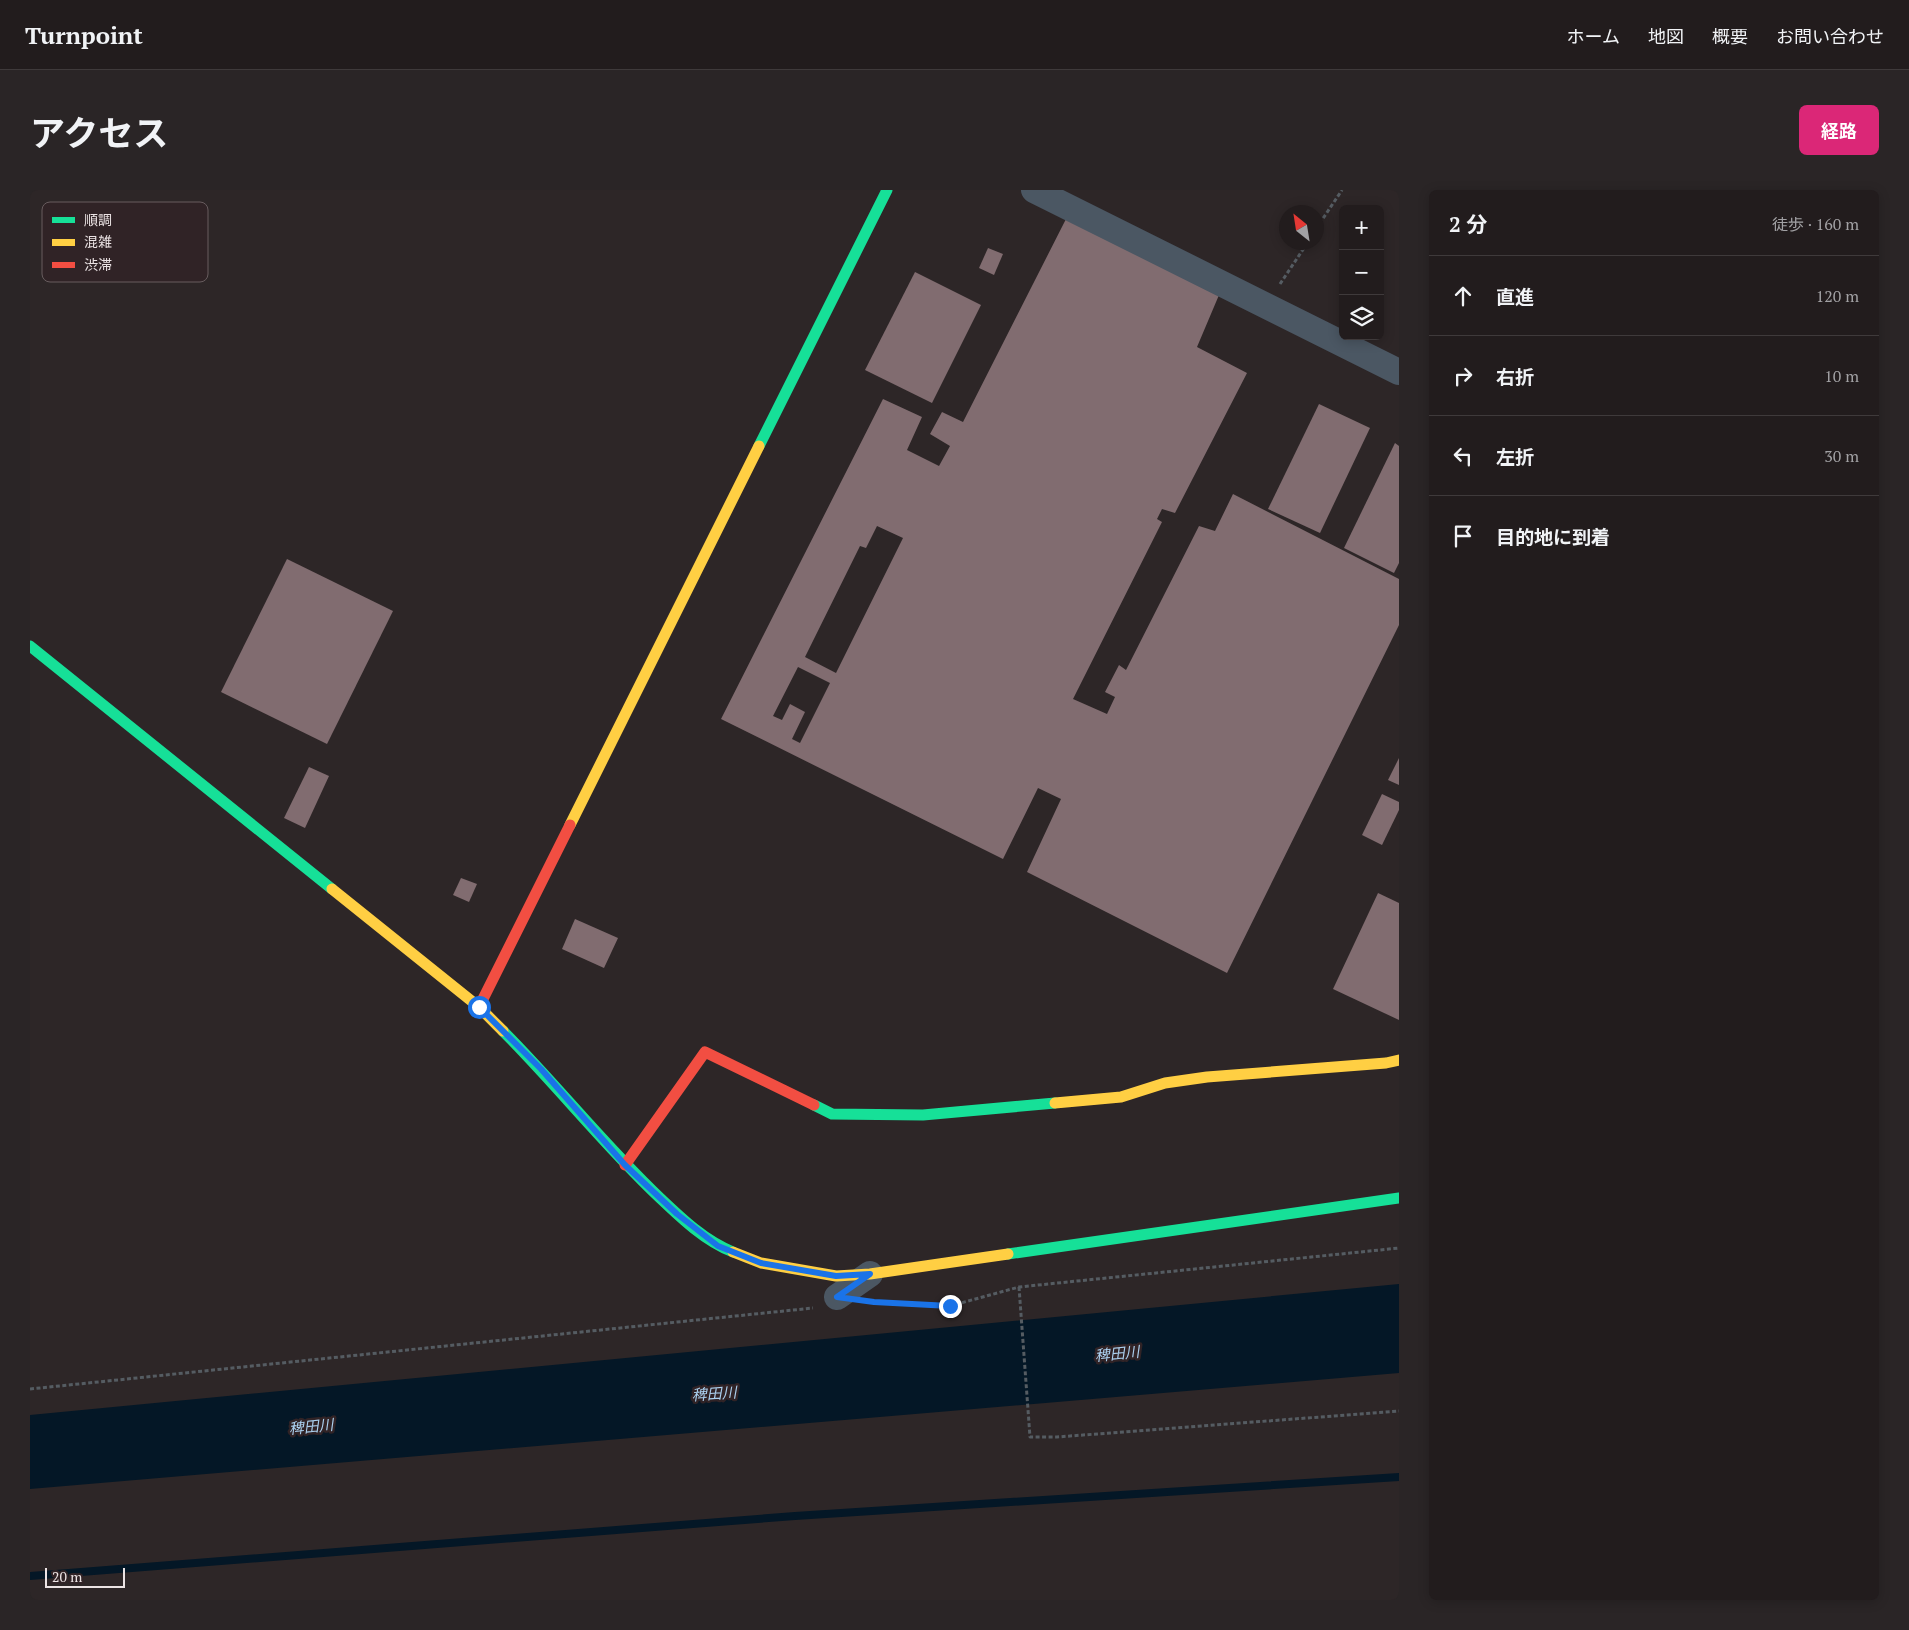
<!DOCTYPE html>
<html lang="ja">
<head>
<meta charset="utf-8">
<style>
  body { margin:0; font-family:"PT Serif","Noto Sans JP",serif; background:#2a2526; color:#f1f3f6 }
  .controls { position:absolute; right:15px; top:15px; display:grid; overflow:hidden; border-radius:8px; box-shadow:0 2px 12px #0003 }
  .controls button { width:45px; height:45px; display:grid; place-items:center; padding:0; border:0; border-bottom:1px solid #3f3a3b; background:#221c1d; color:#f1f3f6; font:25px sans-serif }
  .compass { position:absolute; left:1249px; top:15px; width:45px; height:45px; border-radius:50%; background:#221c1d; box-shadow:0 2px 12px #0003; rotate:330deg }
  .scale { position:absolute; left:15px; bottom:12px; width:80px; box-sizing:border-box; padding-left:5px; border:2px solid #ebe3e4; border-top:0; font-size:14px; line-height:18px; white-space:nowrap; color:#ebe3e4; -webkit-text-stroke:4px #302326; paint-order:stroke }
  .stop { position:absolute; width:15px; height:15px; margin:-11px; border:4px solid #1a73e8; border-radius:50%; background:#fff }
  .stop.end { background:#1a73e8; border-color:#fff; box-shadow:0 1px 5px #0008 }
  .list { margin:0; padding:0; list-style:none }
  h2 { display:flex; justify-content:space-between; align-items:center; height:65px; margin:0; padding:0 20px; font-size:21px }
  h2 small { font-size:16px; font-weight:400; color:#a2a1a4 }
  .list li { display:grid; grid-template-columns:32px 1fr auto; gap:15px; align-items:center; box-sizing:border-box; height:80px; padding:0 20px; border-top:1px solid #3f3a3b }
  .list b { display:block; font-size:19px; white-space:nowrap }
  .list em { font-size:16px; font-style:normal; color:#a2a1a4 }
  .icon { flex:none; width:28px; height:28px; fill:none; stroke:currentColor; stroke-width:2; stroke-linecap:round; stroke-linejoin:round }
  .map { position:relative; flex:none; width:1369px; height:1410px; overflow:hidden; border-radius:8px }
  header { display:flex; align-items:center; gap:30px; box-sizing:border-box; height:70px; padding:0 25px; background:#221c1d; border-bottom:1px solid #3f3a3b }
  header strong { font-size:24px }
  nav { display:flex; gap:28px; margin-inline-start:auto; font-size:18px }
  .intro { display:flex; align-items:center; justify-content:space-between; box-sizing:border-box; height:120px; padding:0 30px }
  h1 { margin:0; font-size:35px }
  .button { padding:12px 22px; border-radius:8px; background:#db2777; color:#fff; font-size:18px; font-weight:700 }
  main { display:flex; gap:30px; padding:0 30px }
  aside { flex:1; background:#221c1d; border-radius:8px; box-shadow:0 2px 12px #0003 }
  .map>svg:first-child { display:block }
</style>
</head>
<body>
<header>
<strong>Turnpoint</strong>
<nav><a>ホーム</a><a>地図</a><a>概要</a><a>お問い合わせ</a></nav>
</header>
<div class="intro"><h1>アクセス</h1><a class="button">経路</a></div>
<main>
<div class="map">
<svg width="1369" height="1410" viewBox="0 0 1369 1410">
  <rect width="100%" height="100%" fill="#2d2627"/>
  <path fill="#041726" d="M1369,1094V1183L0,1299V1225Z"/>
  <g fill="none" stroke-linecap="round" stroke-linejoin="round">
    <path stroke="#041726" stroke-width="8" d="M0,1386L765,1326L1369,1287"/>
  </g>
  <g fill="#816c70" fill-rule="evenodd">
    <path d="M1036,29L1189,105L1167,157L1217,183L1145,323L1132,319L1127,329L1132,332L1043,509L1077,524L1085,507L1075,502L1089,475L1096,480L1169,336L1185,341L1203,304L1369,389V435L1197,783L997,682L1031,609L1008,598L973,669L691,529L853,209L892,227L877,260L909,276L920,256L900,244L912,222L933,232ZM847,336L873,348L806,483L775,467L830,356L836,358ZM768,477L800,493L770,553L762,549L775,522L760,514L752,530L743,526Z"/>
    <path d="M958,58L973,64L964,85L949,78Z"/>
    <path d="M885,82L951,115L902,213L835,180Z"/>
    <path d="M1289,214L1340,238L1290,343L1238,319Z"/>
    <path d="M1365,253L1369,256V373L1364,383L1314,358Z"/>
    <path d="M257,369L363,421L297,554L191,502Z"/>
    <path d="M1369,568V595L1358,590Z"/>
    <path d="M279,577L299,586L275,638L254,628Z"/>
    <path d="M1352,604L1369,612V620L1352,655L1332,645Z"/>
    <path d="M431,688L447,694L439,712L423,705Z"/>
    <path d="M1348,703L1369,713V830L1303,799Z"/>
    <path d="M545,729L588,748L574,778L532,759Z"/>
  </g>
  <g fill="none" stroke-linecap="round" stroke-linejoin="round">
    <g stroke="#555c62" stroke-width="3" stroke-dasharray="4 2.5" stroke-linecap="butt">
      <path d="M1286,39L1312,0"/>
      <path d="M1250,94L1278,52"/>
      <path d="M989,1097L1000,1247H1027L1369,1221"/>
      <path d="M848,1112L920,1116L989,1097L1369,1058"/>
      <path d="M0,1199L783,1118"/>
    </g>
    <g stroke="#4b5763" stroke-width="26">
      <path d="M1004,0L1369,182"/>
      <path d="M807,1107L840,1084"/>
    </g>
    <g stroke="#16e098" stroke-width="11">
      <path d="M729,256L857,0"/>
      <path d="M0,456L302,699"/>
      <path d="M473,841C527,895 574,955 630,1008C651,1028 675,1051 703,1062"/>
      <path d="M784,915L802,924L893,925L1025,913"/>
      <path d="M978,1064L1369,1008"/>
    </g>
    <g stroke="#ffcf43" stroke-width="11">
      <path d="M540,635L729,256"/>
      <path d="M302,699L449,817L473,841"/>
      <path d="M1025,913L1091,907L1135,893L1177,887L1356,873L1369,870"/>
      <path d="M703,1062L731,1073L806,1086L840,1084L978,1064"/>
    </g>
    <g stroke="#f24e42" stroke-width="11">
      <path d="M449,817L540,635"/>
      <path d="M595,975L675,862L784,915"/>
    </g>
  </g>
  <g fill="none" stroke-linecap="round" stroke-linejoin="round">
    <path stroke="#1a73e8" stroke-width="6" d="M449,817L511,879L595,975L647,1024L688,1056L731,1073L806,1086L840,1084L807,1107L844,1112L920,1116"/>
  </g>
  <g text-anchor="middle" dominant-baseline="central" stroke-width="5" stroke-linejoin="round" paint-order="stroke">
    <g font-size="15" font-style="italic" fill="#abd0ef" stroke="#302326">
      <text transform="translate(1087 1163) rotate(-6)">稗田川</text>
      <text transform="translate(684 1203) rotate(-4)">稗田川</text>
      <text transform="translate(281 1236) rotate(-6)">稗田川</text>
    </g>
  </g>
  <rect x="12" y="12" width="166" height="80" rx="8" fill="#302326" stroke="#685d5f" stroke-width="1"/>
  <rect x="22" y="27" width="23" height="6" fill="#16e098"/>
  <rect x="22" y="49" width="23" height="7" fill="#ffcf43"/>
  <rect x="22" y="72" width="23" height="6" fill="#f24e42"/>
  <g font-size="14" fill="#ebe3e4">
    <text x="54" y="35">順調</text>
    <text x="54" y="57">混雑</text>
    <text x="54" y="80">渋滞</text>
  </g>
</svg>
<div class="controls">
<button>+</button>
<button>−</button>
<button><svg class="icon" aria-label="layers" viewBox="0 0 24 24"><path d="M12 4l9 5-9 5-9-5zM3 14l9 5 9-5"/></svg></button>
</div>
<svg class="compass" viewBox="-18 -18 36 36"><path d="M0-13l5 13h-10z" fill="#e53935"/><path d="M0 13l5-13h-10z" fill="#a2a1a4"/></svg>
<div class="scale">20 m</div>
<div class="stop" style="left:449px;top:817px"></div>
<div class="stop end" style="left:920px;top:1116px"></div>
</div>
<aside>
<h2>2 分<small>徒歩 · 160 m</small></h2>
<ul class="list">
<li><svg class="icon" aria-label="ahead" viewBox="0 0 24 24"><path d="M12 20V5M6 11l6-6 6 6"/></svg><div><b>直進</b></div><em>120 m</em></li>
<li><svg class="icon" aria-label="right" viewBox="0 0 24 24"><path d="M7 20v-9h11M14 6l5 5-5 5"/></svg><div><b>右折</b></div><em>10 m</em></li>
<li><svg class="icon" aria-label="left" viewBox="0 0 24 24"><path d="M17 20v-9H6M10 6l-5 5 5 5"/></svg><div><b>左折</b></div><em>30 m</em></li>
<li><svg class="icon" aria-label="arrive" viewBox="0 0 24 24"><path d="M6 21V4h12l-3 4 3 4H6"/></svg><div><b>目的地に到着</b></div></li>
</ul>
</aside>
</main>
</body>
</html>
